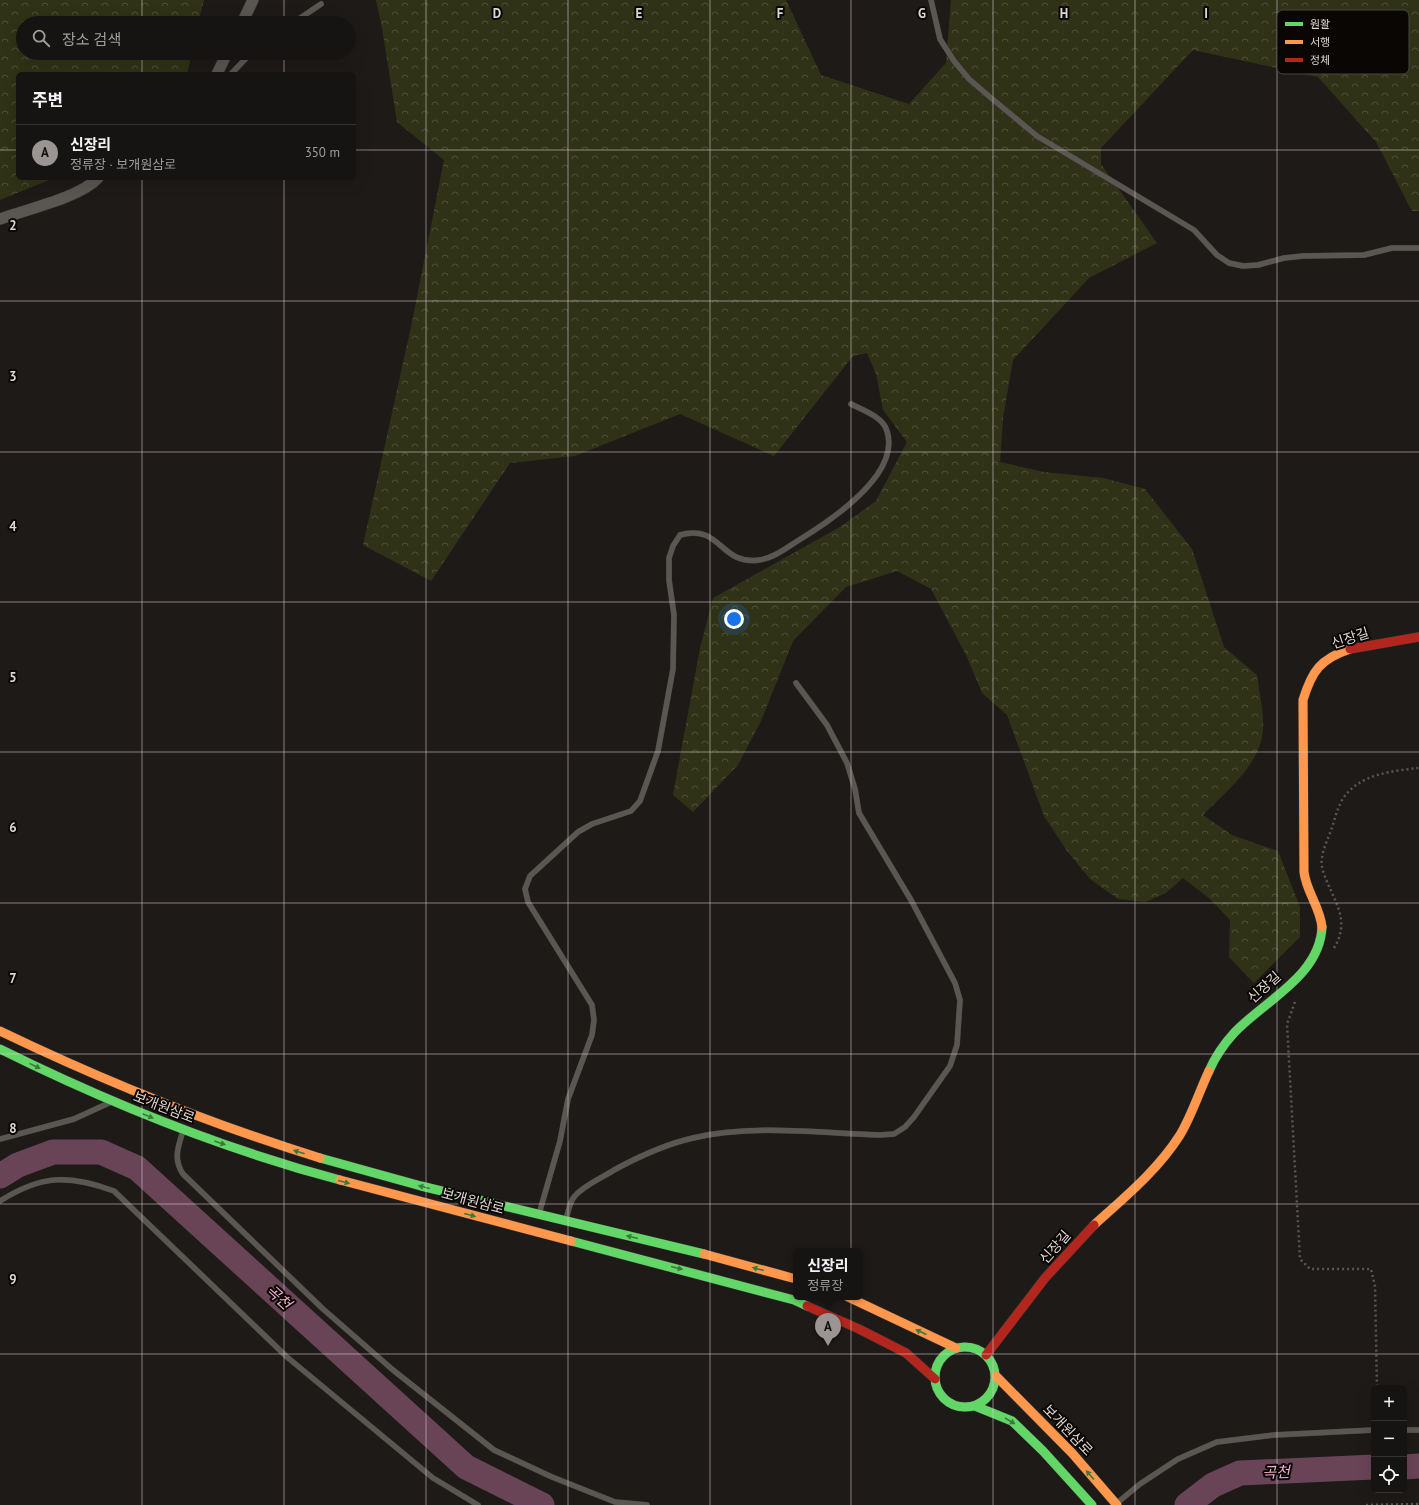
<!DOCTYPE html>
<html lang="ko">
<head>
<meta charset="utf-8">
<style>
  body { margin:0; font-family:"PT Sans","Noto Sans KR",sans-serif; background:#232120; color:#f1f3f6 }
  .controls { position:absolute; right:12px; bottom:12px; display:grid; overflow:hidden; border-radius:6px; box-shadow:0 4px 16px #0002 }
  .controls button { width:36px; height:36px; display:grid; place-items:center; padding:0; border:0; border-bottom:1px solid #353332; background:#161412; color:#f1f3f6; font:20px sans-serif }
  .you { position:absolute; left:734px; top:619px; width:14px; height:14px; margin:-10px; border:3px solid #fff; border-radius:50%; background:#1a73e8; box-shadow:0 0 0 6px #1a73e833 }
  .badge { display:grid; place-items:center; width:26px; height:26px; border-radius:50%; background:#9a9492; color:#111; font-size:13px; font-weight:700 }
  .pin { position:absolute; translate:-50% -33px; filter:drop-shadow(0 1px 2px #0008) }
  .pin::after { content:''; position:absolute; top:21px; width:14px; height:12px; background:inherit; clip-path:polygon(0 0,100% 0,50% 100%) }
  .popup { position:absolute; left:793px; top:1248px; width:70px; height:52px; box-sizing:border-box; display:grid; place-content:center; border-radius:6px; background:#161412; filter:drop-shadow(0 1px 3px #0005); font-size:13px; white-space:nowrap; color:#9e9e9f }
  .popup b { font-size:15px; color:#f1f3f6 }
  .popup::after { content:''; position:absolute; left:50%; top:100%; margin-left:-8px; border:8px solid transparent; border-top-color:#161412 }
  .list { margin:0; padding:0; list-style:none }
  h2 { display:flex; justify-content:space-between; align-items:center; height:52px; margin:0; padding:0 16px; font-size:17px }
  h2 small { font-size:13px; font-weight:400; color:#9e9e9f }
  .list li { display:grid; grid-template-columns:26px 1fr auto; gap:12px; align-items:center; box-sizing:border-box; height:56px; padding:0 16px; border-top:1px solid #353332 }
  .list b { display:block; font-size:15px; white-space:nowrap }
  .list p { margin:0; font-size:13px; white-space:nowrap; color:#9e9e9f }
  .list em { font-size:13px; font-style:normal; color:#9e9e9f }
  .icon { flex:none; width:22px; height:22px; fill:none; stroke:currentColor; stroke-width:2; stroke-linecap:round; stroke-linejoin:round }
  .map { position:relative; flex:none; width:1419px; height:1505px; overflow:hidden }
  .search { position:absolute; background:#161412; box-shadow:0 4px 16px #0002; left:16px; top:16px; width:340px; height:44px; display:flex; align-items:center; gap:10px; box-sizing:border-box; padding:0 14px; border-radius:22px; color:#9e9e9f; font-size:15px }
  .panel { position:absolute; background:#161412; box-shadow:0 4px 16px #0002; left:16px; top:72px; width:340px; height:108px; border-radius:6px }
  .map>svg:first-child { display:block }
</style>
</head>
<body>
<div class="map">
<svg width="1419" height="1505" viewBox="0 0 1419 1505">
  <defs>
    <pattern id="forest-crowns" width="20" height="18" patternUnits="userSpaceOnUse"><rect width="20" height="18" fill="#303217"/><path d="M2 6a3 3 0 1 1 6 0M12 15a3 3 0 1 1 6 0" fill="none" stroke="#4e4f38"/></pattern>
  </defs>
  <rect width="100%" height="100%" fill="#1e1a18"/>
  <g fill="url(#forest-crowns)">
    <path d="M0,0H204L198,23H23V53H192L187,74H18V178H54L0,200Z"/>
    <path d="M376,0H786L821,75L909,104L946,63L951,0H1419V211H1412L1376,142L1318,77L1193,50L1101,148V164L1157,243L1089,278L1013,360L1003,418L1000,462L1044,472L1103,478L1145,489L1192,549L1224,647L1257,675C1259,692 1264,711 1263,728C1262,764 1226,791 1203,815L1232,835L1278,851L1300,907V937L1254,983L1229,957L1230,920L1210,899L1183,878L1166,893L1145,902L1118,899L1090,879L1067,851L1044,816L1007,715L982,693L967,657L931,589L897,571L846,587L793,641L761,721L738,765L693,812L673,795L700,648L713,598L840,527L876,501L907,442L883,410L876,374L867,353L853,356L774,456L680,414L575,456L510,463L431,581L363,545L412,322L444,160L397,122L382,28Z"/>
  </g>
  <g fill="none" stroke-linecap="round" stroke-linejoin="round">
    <g stroke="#694456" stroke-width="25">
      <path d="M0,1176L18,1165L53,1152H101L137,1168L466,1467L542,1505"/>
      <path d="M1404,1467L1419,1466"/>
      <path d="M1187,1505L1213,1485L1240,1473L1374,1467"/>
    </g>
    <g stroke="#383433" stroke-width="6">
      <g id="lane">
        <path d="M931,0L940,39L954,61L969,79L990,97L1037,136L1194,230L1217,255L1229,263L1243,266L1258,265L1284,258L1303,256L1364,255L1392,248H1419"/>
        <path d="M293,23L321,4"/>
        <path d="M231,74L251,53"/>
        <path d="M183,1131C178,1147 173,1159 183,1174L323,1309L393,1370L494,1450L552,1477L615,1502L647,1505"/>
        <path d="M0,1139L74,1119L109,1103"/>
        <path d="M0,1201C41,1175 69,1174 114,1191L287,1357L433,1478L478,1505"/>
        <path d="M539,1214L560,1141L568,1099L592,1035L594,1020L592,1005L528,902L525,889L530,876L578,832L592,824L631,811L640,801L658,751L673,669L674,615L669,580V558L673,546L680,535C721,523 720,566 759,560C774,558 786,548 799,540C830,521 901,475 887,431C883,417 863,410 851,404"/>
        <path d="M566,1220C568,1213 569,1203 574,1197C584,1185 602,1178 614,1170C638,1157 666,1144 693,1138C751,1124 820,1133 880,1135L894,1134L905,1127L914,1117L950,1066L957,1045L960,1000L955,983L911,900L859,813L855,789L847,763L827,725L796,683"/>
        <path d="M1404,1430H1419"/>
        <path d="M1117,1503L1140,1484L1178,1459L1217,1442L1274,1435L1374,1430"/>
      </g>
    </g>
    <g stroke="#383433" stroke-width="12">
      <g id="street">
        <path d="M242,23L253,0"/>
        <path d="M217,74L227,53"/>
        <path d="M0,219C27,209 79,198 98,178"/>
      </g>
    </g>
    <g stroke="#383433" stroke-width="10">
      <g id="fast">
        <path d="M0,1049C109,1103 223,1149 340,1180"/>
        <path d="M1209,1071C1215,1057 1224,1044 1234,1033C1264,1001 1320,976 1322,927"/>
        <path d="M320,1158L421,1186L704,1254"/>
        <path d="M571,1241L794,1300L807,1306"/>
        <circle cx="965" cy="1377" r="30"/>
        <path d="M975,1406L1012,1421L1043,1451L1092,1505"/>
      </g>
    </g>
    <g stroke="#383433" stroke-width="10">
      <g id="slow">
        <path d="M1322,927C1320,907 1306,891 1304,872L1303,700C1312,671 1320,659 1350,649"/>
        <path d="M0,1031C104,1081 210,1124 320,1158"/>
        <path d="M340,1180L571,1241"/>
        <path d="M1094,1225C1125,1197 1157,1171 1180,1135C1192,1115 1199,1092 1209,1071"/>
        <path d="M704,1254L796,1279"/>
        <path d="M848,1297L956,1348"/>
        <path d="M996,1376L1072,1453L1117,1505"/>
      </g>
    </g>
    <g stroke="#383433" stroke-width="10">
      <g id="jam">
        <path d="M1350,649L1419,637"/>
        <path d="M807,1306L859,1329L906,1353L935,1379"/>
        <path d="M986,1355L1045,1278L1094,1225"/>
      </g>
    </g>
    <g stroke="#5a5653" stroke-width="2.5" stroke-dasharray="2 3" stroke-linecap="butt">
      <path d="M1334,948C1352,919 1332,899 1323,871C1319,858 1325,846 1330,833C1334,823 1336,812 1341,802C1356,774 1392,771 1419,768"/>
      <path d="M1295,1002L1287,1024L1300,1259L1310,1269H1371L1375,1286L1377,1388"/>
      <path d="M1366,1505L1419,1504"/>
    </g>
    <use href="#lane" stroke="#5a5651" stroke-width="5.5"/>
    <use href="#street" stroke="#5a5651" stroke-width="11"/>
    <use href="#fast" stroke="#63d668" stroke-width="9"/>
    <use href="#slow" stroke="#ff974d" stroke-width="9"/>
    <use href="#jam" stroke="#b3261e" stroke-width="9"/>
  </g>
  <defs><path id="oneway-solid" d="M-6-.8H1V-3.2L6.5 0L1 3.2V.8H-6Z"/></defs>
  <g fill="#3a783b">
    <use href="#oneway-solid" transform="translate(35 1066) rotate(26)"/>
    <use href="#oneway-solid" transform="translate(148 1116) rotate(22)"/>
    <use href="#oneway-solid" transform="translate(220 1143) rotate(19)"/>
    <use href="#oneway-solid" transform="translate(299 1152) rotate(-162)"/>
    <use href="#oneway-solid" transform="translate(344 1182) rotate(15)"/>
    <use href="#oneway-solid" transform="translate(424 1187) rotate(-166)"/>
    <use href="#oneway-solid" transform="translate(470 1215) rotate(15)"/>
    <use href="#oneway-solid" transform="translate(632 1237) rotate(-166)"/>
    <use href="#oneway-solid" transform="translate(677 1268) rotate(14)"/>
    <use href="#oneway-solid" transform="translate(758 1269) rotate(-165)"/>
    <use href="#oneway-solid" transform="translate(921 1332) rotate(-155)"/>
    <use href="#oneway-solid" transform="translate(1010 1421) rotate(31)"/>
    <use href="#oneway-solid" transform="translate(1090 1475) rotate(-131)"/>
  </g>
  <path fill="none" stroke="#ddd6d3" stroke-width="1" stroke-opacity="0.55" d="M142,0V23M284,0V23M426,0V1505M568,0V1505M710,0V1505M851,0V1505M993,0V1505M1135,0V1505M1277,0V1505M142,53V74M284,53V74M0,150H18M354,150H1419M142,178V1505M284,178V1505M0,301H1419M0,452H1419M0,602H1419M0,752H1419M0,903H1419M0,1054H1419M0,1204H1419M0,1354H1419"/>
  <g text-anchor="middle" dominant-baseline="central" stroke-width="4" stroke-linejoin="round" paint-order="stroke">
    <g font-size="14" fill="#ddd6d3" stroke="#090604">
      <text transform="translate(1350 638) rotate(-18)">신장길</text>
      <text transform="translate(1264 987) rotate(-42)">신장길</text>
      <text transform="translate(164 1107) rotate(21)">보개원삼로</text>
      <text transform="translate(473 1201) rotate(15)">보개원삼로</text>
      <text transform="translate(1055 1247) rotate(-49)">신장길</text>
      <text transform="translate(1068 1430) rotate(46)">보개원삼로</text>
    </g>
    <g font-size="15" font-style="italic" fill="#f2adce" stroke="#090604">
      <text transform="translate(279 1297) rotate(42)">곡천</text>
      <text transform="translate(1276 1472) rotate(-2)">곡천</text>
    </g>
  </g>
  <rect x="1277" y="10" width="132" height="64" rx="6" fill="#090604" stroke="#494442" stroke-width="1"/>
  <rect x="1285" y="22" width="18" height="4" fill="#63d668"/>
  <rect x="1285" y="40" width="18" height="4" fill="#ff974d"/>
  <rect x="1285" y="58" width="18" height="4" fill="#b3261e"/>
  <g font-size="11" fill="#ddd6d3">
    <text x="1310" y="28">원활</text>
    <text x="1310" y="46">서행</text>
    <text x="1310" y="64">정체</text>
  </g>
  <g font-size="13" text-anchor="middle" font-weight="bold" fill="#ddd6d3" stroke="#090604" stroke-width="4" stroke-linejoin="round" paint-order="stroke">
    <text x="497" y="18">D</text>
    <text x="639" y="18">E</text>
    <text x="780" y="18">F</text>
    <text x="922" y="18">G</text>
    <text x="1064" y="18">H</text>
    <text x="1206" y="18">I</text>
    <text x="13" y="230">2</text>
    <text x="13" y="381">3</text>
    <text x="13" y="531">4</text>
    <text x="13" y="682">5</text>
    <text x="13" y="832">6</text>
    <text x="13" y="983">7</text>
    <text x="13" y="1133">8</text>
    <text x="13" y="1284">9</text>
  </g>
</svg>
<div class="controls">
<button>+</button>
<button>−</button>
<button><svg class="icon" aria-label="locate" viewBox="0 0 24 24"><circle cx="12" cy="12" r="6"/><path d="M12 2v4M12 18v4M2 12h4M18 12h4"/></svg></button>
</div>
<div class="you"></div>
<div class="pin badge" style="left:828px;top:1346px">A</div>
<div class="popup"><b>신장리</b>정류장</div>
<div class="search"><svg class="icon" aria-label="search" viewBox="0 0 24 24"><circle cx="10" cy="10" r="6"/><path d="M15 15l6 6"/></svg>장소 검색</div>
<section class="panel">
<h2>주변<small></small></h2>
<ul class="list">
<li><span class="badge">A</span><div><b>신장리</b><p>정류장 · 보개원삼로</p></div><em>350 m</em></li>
</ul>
</section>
</div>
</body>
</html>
